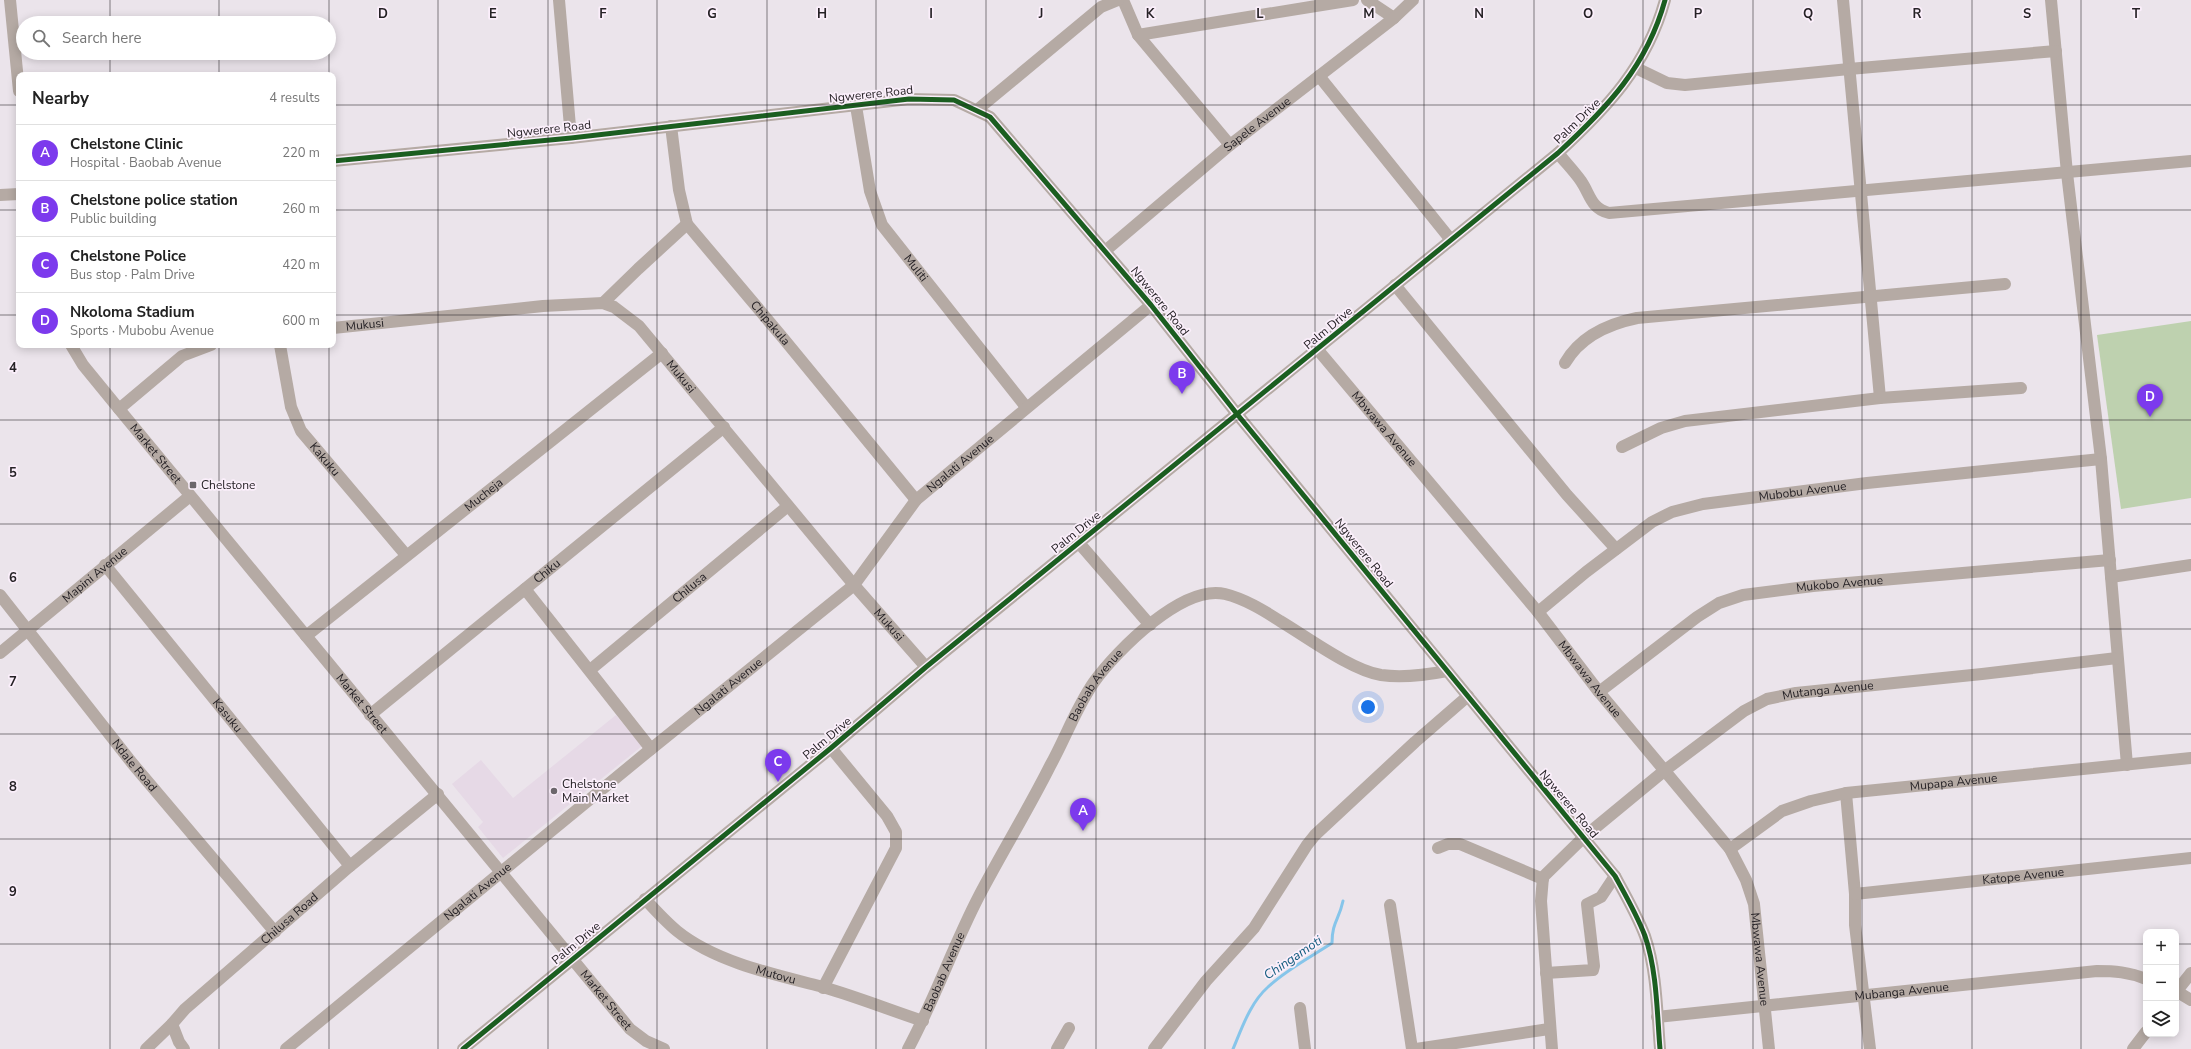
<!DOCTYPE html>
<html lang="en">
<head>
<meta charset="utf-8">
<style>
  body { margin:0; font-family:"Nunito Sans",sans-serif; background:#f2f2f2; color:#222 }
  .controls { position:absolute; right:12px; bottom:12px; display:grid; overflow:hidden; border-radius:8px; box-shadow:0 2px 10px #0003 }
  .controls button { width:36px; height:36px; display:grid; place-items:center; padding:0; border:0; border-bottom:1px solid #e0e0e0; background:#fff; color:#222; font:20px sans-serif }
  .you { position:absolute; left:1368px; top:707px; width:14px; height:14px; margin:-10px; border:3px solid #fff; border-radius:50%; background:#1a73e8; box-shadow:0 0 0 6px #1a73e833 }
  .badge { display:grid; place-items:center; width:26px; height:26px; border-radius:50%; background:#7c3aed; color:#fff; font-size:13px; font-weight:700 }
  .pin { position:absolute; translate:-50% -33px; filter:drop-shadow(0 1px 2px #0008) }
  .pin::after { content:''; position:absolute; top:21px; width:14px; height:12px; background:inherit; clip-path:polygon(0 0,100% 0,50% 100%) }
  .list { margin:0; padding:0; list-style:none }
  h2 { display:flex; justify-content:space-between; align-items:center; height:52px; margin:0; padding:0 16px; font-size:17px }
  h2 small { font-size:13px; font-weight:400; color:#767676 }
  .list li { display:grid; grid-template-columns:26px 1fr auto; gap:12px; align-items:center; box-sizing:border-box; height:56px; padding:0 16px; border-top:1px solid #e0e0e0 }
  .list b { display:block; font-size:15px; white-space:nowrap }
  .list p { margin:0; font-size:13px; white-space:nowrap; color:#767676 }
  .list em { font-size:13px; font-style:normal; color:#767676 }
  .icon { flex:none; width:22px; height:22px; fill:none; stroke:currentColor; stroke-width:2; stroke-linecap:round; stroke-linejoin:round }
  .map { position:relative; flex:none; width:2191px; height:1049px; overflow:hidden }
  .search { position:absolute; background:#fff; box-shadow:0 2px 10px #0003; left:16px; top:16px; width:320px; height:44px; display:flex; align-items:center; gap:10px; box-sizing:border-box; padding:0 14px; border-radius:22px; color:#767676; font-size:15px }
  .panel { position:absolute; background:#fff; box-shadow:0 2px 10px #0003; left:16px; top:72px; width:320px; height:276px; border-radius:8px }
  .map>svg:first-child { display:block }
</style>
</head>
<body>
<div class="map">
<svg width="2191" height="1049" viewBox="0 0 2191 1049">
  <rect width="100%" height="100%" fill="#ebe4eb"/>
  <path fill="#e6d9e6" d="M616,715L642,746L503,858L478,827L483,822L452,784L481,760L513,798Z"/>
  <path fill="#bed1af" d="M2191,321V498L2121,509L2097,335Z"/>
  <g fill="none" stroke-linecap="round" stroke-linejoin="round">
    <path stroke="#86c5ea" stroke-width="3" d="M1233,1049C1242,1028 1250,1003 1268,987C1287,969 1311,957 1332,943C1332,922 1339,920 1343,901"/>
    <g stroke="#b5aaa4" stroke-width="12">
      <path d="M10,0L19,91"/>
      <path d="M559,0L571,138"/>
      <path d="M1123,0L1138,35L1230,145"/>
      <path d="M1367,0L1394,18"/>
      <path d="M1843,0L1880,398"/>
      <path d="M2051,0L2067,173L2101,459L2127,765"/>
      <path d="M1138,35L1353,0"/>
      <path d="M1636,68L1667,83L1685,85L1849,69L2056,51"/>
      <path d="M1319,76L1451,240"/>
      <path id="s1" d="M856,106L870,191L882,225L1026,407"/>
      <path d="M977,110L1101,7L1118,0"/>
      <path id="s2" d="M671,126L679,190L687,224L783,338L916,500"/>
      <path d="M1558,153C1565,162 1574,171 1581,181C1590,194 1591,209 1609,213L2191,161"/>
      <path d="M333,161L571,138L909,99L954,100L990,117L1151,305L1237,414L1615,876C1626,896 1637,915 1645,936C1657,971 1657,1013 1660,1049"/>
      <path d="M0,195L19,194"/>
      <path id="s3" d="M1105,251L1230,145L1394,18L1413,0"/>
      <path d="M1395,285L1567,495L1616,549"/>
      <path d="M603,303L638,269L687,224"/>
      <path id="s4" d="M333,328L543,306L603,303L614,307L639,326L854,585L926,667"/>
      <path id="s5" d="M71,345L83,365L119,409L630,1029L646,1041L664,1049"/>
      <path id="s6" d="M280,345L291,407L301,431L406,555"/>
      <path id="s7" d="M1318,350L1538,612L1599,692L1730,849L1746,880L1754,904L1769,1049"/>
      <path d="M1565,363C1580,337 1608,324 1637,318L2005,284"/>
      <path d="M119,409L182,356L211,345"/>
      <path d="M1622,447L1661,428L1685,421L1880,398L2021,388"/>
      <path d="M1079,543L1150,625"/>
      <path id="s8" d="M105,565L350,866"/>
      <path d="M2111,577L2191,565"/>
      <path d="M525,589L651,749"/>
      <path id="s9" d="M0,595L132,763L275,932"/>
      <path id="s10" d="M1538,612L1586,572L1652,522L1672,512L1703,504L1867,483L2101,459"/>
      <path id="s11" d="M306,636L662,353"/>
      <path id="s12" d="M0,653L190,496"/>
      <path id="s13" d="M590,670L788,506"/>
      <path id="s14" d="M1599,692L1697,617L1719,603L1743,595L1813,586L2110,560"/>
      <path id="s15" d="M370,715L724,427"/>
      <path d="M1846,793L1855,894V925L1870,1049"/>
      <path d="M1438,848L1448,844H1460L1543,879"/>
      <path id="s16" d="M1730,849L1782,811L1811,801L1846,793L2191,758"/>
      <path id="s17" d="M1855,894L2191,858"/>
      <path id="s18" d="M645,899C655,910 665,921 677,931C715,962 776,975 823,987C857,997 890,1010 923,1021"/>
      <path d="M1390,905L1412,1049"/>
      <path d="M1546,973L1593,970L1594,966L1587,904L1601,897L1615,876"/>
      <path d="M823,988L896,848V832L887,816L831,748"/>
      <path d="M2176,991L2191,1000"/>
      <path d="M2176,992L2191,973"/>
      <path d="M1300,1008L1305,1049"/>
      <path id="s19" d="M1657,1017L2097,971C2114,971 2129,972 2146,979"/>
      <path d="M172,1024L179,1042L184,1049"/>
      <path id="s20" d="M146,1049L172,1024L185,1009L350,866L438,794"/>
      <path id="s21" d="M286,1049L651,749L854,585L916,500L1151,305"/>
      <path d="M463,1049L831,748L926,667L1558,153C1607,108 1647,66 1665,0"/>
      <path id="s22" d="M908,1049C935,999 953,946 979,896C1002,852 1028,810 1050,766C1065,739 1076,708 1094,682C1117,650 1183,584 1225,594C1245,599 1263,610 1280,621C1307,637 1351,670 1381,675C1403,678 1426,675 1447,671"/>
      <path d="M1057,1049L1069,1028"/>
      <path d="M1154,1049L1206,981L1254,928L1307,845L1315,835L1415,742L1468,696"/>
      <path d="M1416,1049L1549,1029"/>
      <path id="s23" d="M1552,1049L1541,901L1543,877L1584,837L1664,771L1744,711L1767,699L1796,693L1982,674L2117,658"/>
      <path d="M2133,1049L2146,1032"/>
    </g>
    <g stroke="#fbeffb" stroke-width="8">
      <g id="cycleway">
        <path d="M333,161L571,138L909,99L954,100L990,117L1151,305L1237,414L1615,876C1626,896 1637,915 1645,936C1657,971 1657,1013 1660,1049"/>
        <path d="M463,1049L831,748L926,667L1558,153C1607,108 1647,66 1665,0"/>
      </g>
    </g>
    <use href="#cycleway" stroke="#1b5e20" stroke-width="5"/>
  </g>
  <path fill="none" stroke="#262226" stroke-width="1" stroke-opacity="0.55" d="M110,0V23M219,0V23M329,0V23M438,0V1049M548,0V1049M657,0V1049M767,0V1049M876,0V1049M986,0V1049M1096,0V1049M1205,0V1049M1315,0V1049M1424,0V1049M1534,0V1049M1643,0V1049M1753,0V1049M1862,0V1049M1972,0V1049M2081,0V1049M110,53V75M219,53V75M329,53V75M0,105H19M333,105H2191M0,210H19M333,210H2191M0,315H19M333,315H2191M110,345V1049M219,345V1049M329,345V1049M0,420H2191M0,524H2191M0,629H2191M0,734H2191M0,839H2191M0,944H2146M2176,944H2191"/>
  <g fill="#6b666b" stroke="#fbeffb" stroke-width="1.5">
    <rect x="189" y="481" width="8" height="8" rx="2"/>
    <circle cx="554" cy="791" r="4"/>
  </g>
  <g text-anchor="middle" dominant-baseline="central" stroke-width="3.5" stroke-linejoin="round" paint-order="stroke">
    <g font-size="12" fill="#262226" stroke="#fbeffb">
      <text transform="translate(871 94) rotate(-6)">Ngwerere Road</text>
      <text transform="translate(1577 121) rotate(-44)">Palm Drive</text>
      <text stroke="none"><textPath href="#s3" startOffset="198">Sapele Avenue</textPath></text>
      <text transform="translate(549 129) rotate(-6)">Ngwerere Road</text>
      <text stroke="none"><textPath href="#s1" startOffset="177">Muliti</textPath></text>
      <text transform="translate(1160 301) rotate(51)">Ngwerere Road</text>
      <text stroke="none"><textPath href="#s2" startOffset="229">Chipakula</textPath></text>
      <text stroke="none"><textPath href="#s4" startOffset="32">Mukusi</textPath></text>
      <text transform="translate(1328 328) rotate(-40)">Palm Drive</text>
      <text stroke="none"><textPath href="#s4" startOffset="380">Mukusi</textPath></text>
      <text stroke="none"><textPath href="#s7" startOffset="103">Mbwawa Avenue</textPath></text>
      <text stroke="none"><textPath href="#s5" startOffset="138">Market Street</textPath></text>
      <text stroke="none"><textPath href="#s6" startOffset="126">Kakuku</textPath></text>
      <text stroke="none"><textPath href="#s21" startOffset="896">Ngalati Avenue</textPath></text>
      <text stroke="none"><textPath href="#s10" startOffset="300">Mubobu Avenue</textPath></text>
      <text stroke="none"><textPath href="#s11" startOffset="227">Mucheja</textPath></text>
      <text transform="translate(1076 532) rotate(-39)">Palm Drive</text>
      <text transform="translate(1364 553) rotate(51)">Ngwerere Road</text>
      <text stroke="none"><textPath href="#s15" startOffset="228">Chiku</textPath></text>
      <text stroke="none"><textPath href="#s12" startOffset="123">Mapini Avenue</textPath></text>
      <text stroke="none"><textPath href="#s14" startOffset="272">Mukobo Avenue</textPath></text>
      <text stroke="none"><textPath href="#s13" startOffset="129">Chilusa</textPath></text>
      <text stroke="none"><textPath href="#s4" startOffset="704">Mukusi</textPath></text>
      <text stroke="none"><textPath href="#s7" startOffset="427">Mbwawa Avenue</textPath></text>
      <text stroke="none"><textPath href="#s21" startOffset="572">Ngalati Avenue</textPath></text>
      <text stroke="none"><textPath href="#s22" startOffset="410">Baobab Avenue</textPath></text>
      <text stroke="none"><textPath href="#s23" startOffset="521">Mutanga Avenue</textPath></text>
      <text stroke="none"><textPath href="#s5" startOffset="462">Market Street</textPath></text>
      <text stroke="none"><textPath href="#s8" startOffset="194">Kasuku</textPath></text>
      <text transform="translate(827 738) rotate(-40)">Palm Drive</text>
      <text stroke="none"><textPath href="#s9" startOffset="217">Ndale Road</textPath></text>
      <text stroke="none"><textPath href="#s16" startOffset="239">Mupapa Avenue</textPath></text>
      <text transform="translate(1569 804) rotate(50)">Ngwerere Road</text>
      <text stroke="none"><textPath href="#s17" startOffset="169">Katope Avenue</textPath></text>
      <text stroke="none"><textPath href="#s21" startOffset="248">Ngalati Avenue</textPath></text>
      <text stroke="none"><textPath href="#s20" startOffset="194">Chilusa Road</textPath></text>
      <text transform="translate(576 943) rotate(-40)">Palm Drive</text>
      <text stroke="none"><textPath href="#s7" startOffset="763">Mbwawa Avenue</textPath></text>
      <text stroke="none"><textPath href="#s22" startOffset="85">Baobab Avenue</textPath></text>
      <text stroke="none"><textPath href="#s18" startOffset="154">Mutovu</textPath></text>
      <text stroke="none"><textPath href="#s19" startOffset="246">Mubanga Avenue</textPath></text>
      <text stroke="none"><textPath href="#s5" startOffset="846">Market Street</textPath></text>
    </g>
    <g font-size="12" fill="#262226" stroke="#fbeffb" text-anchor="start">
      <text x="201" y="485">Chelstone</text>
      <text x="562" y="784">Chelstone<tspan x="562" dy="14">Main Market</tspan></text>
    </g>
    <g font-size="13" font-style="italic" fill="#155d7f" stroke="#fbeffb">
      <text transform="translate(1293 958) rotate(-34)">Chingamoti</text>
    </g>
  </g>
  <g font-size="13" text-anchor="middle" font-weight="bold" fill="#262226" stroke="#fbeffb" stroke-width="3.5" stroke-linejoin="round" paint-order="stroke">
    <text x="383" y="18">D</text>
    <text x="493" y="18">E</text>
    <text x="603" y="18">F</text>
    <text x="712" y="18">G</text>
    <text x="822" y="18">H</text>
    <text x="931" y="18">I</text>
    <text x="1041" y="18">J</text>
    <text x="1150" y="18">K</text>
    <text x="1260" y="18">L</text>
    <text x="1369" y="18">M</text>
    <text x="1479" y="18">N</text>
    <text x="1588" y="18">O</text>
    <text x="1698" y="18">P</text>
    <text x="1808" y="18">Q</text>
    <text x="1917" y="18">R</text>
    <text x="2027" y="18">S</text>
    <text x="2136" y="18">T</text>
    <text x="13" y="372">4</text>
    <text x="13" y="477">5</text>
    <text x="13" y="582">6</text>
    <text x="13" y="686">7</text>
    <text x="13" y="791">8</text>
    <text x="13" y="896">9</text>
  </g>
</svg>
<div class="controls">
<button>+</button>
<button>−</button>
<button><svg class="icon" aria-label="layers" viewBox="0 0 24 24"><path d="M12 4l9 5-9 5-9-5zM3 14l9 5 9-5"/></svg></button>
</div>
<div class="you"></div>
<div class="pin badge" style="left:1083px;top:831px">A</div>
<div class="pin badge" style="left:1182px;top:394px">B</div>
<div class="pin badge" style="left:778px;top:782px">C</div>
<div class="pin badge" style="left:2150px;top:417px">D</div>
<div class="search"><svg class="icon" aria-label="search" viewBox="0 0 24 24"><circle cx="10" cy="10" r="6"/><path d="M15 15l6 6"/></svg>Search here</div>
<section class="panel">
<h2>Nearby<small>4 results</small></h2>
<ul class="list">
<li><span class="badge">A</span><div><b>Chelstone Clinic</b><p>Hospital · Baobab Avenue</p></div><em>220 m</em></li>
<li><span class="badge">B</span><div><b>Chelstone police station</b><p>Public building</p></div><em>260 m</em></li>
<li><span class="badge">C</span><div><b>Chelstone Police</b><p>Bus stop · Palm Drive</p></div><em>420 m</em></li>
<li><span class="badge">D</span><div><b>Nkoloma Stadium</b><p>Sports · Mubobu Avenue</p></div><em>600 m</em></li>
</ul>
</section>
</div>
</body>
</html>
